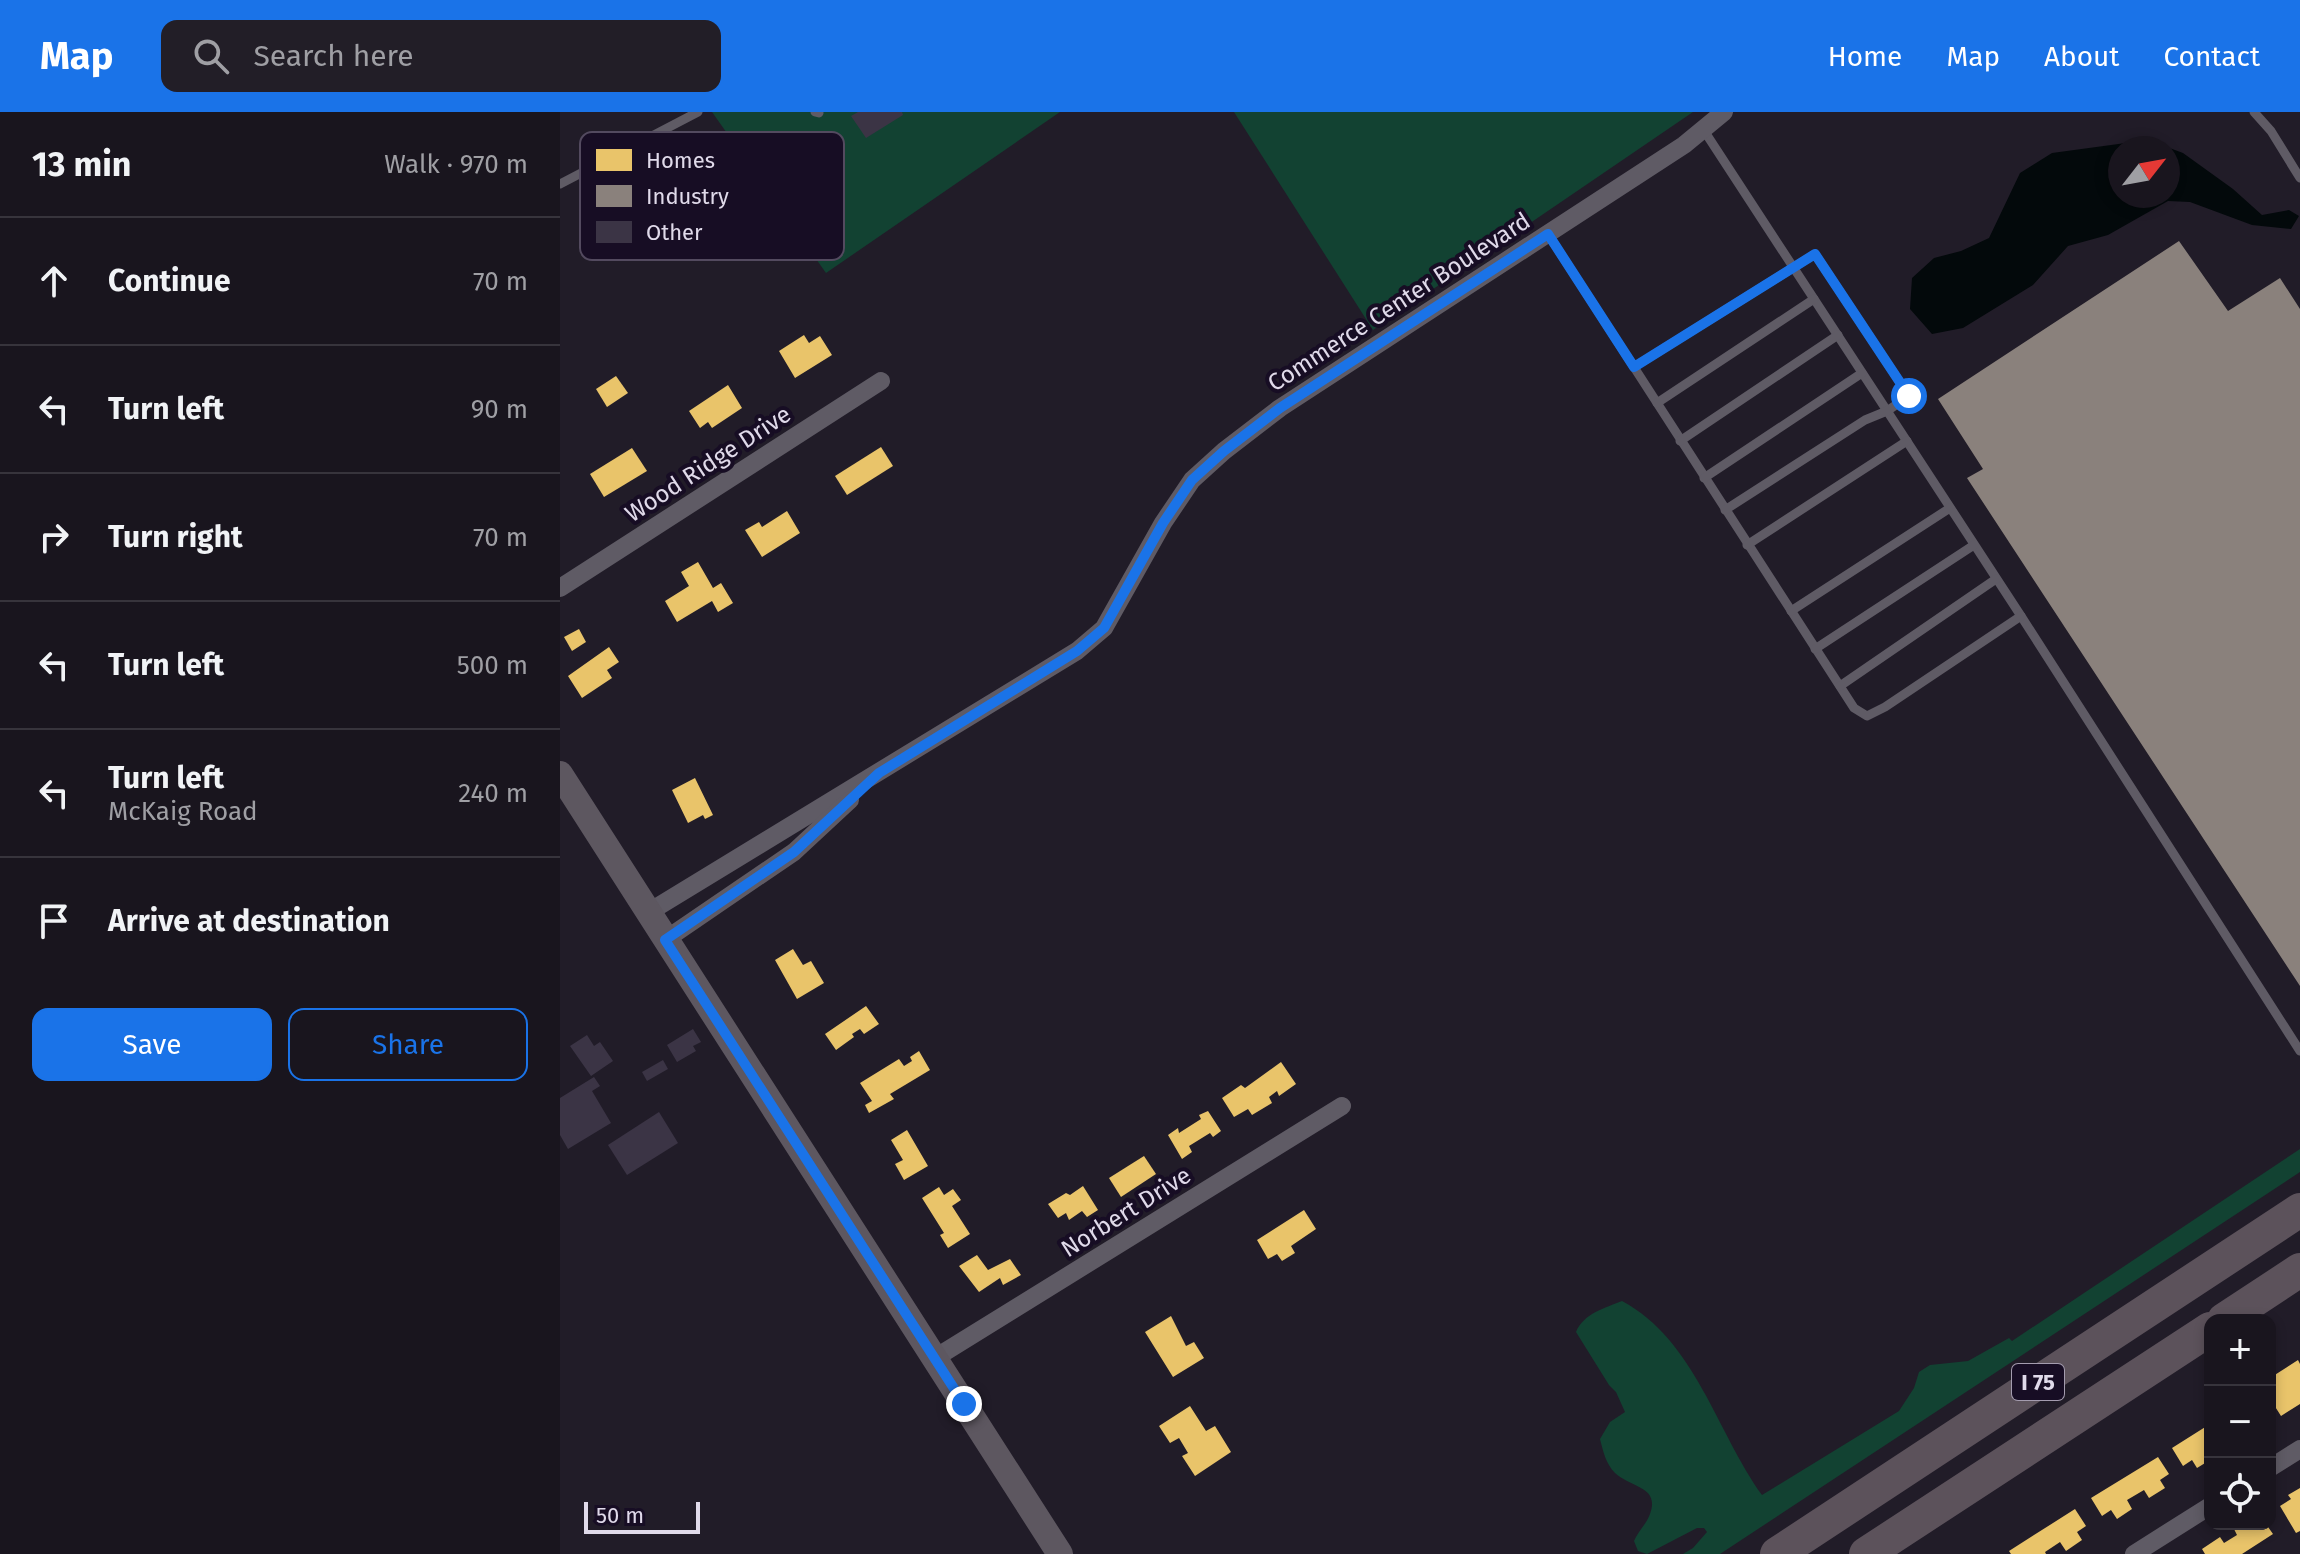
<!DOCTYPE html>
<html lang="en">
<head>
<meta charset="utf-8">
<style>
  body { margin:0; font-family:"Fira Sans",sans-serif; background:#221e27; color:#f1f3f6 }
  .controls { position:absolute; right:24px; bottom:24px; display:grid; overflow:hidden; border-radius:16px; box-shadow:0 4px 12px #0003 }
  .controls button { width:72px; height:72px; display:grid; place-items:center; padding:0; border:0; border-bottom:2px solid #37343c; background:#19151e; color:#f1f3f6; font:40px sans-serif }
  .compass { position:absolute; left:1548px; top:24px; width:72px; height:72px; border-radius:50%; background:#19151e; box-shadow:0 4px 12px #0003; rotate:59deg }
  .scale { position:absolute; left:24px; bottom:20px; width:116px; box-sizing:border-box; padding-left:8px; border:4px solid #e0daea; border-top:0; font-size:22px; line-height:28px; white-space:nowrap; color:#e0daea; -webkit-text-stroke:6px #170d24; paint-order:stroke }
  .stop { position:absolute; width:24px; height:24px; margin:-18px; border:6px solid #1a73e8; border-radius:50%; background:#fff }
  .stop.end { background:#1a73e8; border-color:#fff; box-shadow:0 2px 8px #0008 }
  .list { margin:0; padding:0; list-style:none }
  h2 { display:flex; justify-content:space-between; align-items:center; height:104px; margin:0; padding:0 32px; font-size:34px }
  h2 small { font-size:26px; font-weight:400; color:#9f9fa4 }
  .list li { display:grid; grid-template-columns:52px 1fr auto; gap:24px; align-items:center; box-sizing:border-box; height:128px; padding:0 32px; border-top:2px solid #37343c }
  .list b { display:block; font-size:30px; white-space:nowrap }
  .list p { margin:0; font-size:26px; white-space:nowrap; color:#9f9fa4 }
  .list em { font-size:26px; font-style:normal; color:#9f9fa4 }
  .actions { display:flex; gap:16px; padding:24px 32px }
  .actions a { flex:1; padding:18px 0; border:2px solid #1a73e8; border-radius:16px; text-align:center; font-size:28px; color:#1a73e8 }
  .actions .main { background:#1a73e8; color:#fff }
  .icon { flex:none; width:44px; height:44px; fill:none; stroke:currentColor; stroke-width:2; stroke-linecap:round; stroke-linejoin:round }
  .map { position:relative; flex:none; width:1740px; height:1442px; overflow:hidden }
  header { display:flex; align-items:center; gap:48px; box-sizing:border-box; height:112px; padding:0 40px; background:#1a73e8; color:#fff }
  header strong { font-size:38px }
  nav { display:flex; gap:44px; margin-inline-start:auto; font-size:28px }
  .search { width:560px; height:72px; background:#221e27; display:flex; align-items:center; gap:20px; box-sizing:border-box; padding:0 28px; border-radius:16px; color:#9f9fa4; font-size:30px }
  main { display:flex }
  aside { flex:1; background:#19151e }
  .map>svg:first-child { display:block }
</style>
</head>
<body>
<header>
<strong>Map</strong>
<div class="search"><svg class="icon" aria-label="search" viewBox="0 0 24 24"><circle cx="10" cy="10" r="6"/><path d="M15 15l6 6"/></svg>Search here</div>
<nav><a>Home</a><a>Map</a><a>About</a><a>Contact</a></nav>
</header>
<main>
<aside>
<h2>13 min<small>Walk · 970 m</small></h2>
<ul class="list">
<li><svg class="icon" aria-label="ahead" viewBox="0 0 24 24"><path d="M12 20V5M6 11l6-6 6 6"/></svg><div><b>Continue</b></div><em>70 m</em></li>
<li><svg class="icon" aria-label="left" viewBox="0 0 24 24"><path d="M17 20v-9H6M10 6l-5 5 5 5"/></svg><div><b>Turn left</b></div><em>90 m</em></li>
<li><svg class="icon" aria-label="right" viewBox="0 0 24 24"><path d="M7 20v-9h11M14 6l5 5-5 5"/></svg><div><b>Turn right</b></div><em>70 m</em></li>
<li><svg class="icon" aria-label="left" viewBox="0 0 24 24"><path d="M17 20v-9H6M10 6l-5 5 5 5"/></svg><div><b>Turn left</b></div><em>500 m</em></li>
<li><svg class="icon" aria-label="left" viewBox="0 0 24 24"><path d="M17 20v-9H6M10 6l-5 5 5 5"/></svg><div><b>Turn left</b><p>McKaig Road</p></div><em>240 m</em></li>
<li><svg class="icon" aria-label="arrive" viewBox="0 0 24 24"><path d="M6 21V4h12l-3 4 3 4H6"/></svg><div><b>Arrive at destination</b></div></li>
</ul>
<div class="actions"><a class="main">Save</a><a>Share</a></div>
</aside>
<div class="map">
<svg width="1740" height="1442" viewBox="0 0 1740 1442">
  <rect width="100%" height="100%" fill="#211c28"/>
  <g fill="#124232">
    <path d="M152,0H500L266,161Z"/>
    <path d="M674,0H1133L813,218Z"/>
    <path d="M1740,1037V1060L1160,1442H1123L1133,1436L1147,1420L1144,1416H1137L1087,1442L1078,1439L1074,1429C1078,1419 1086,1413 1090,1402C1100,1374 1071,1376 1055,1361C1046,1352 1043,1339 1040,1327L1050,1310L1065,1300L1056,1280L1049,1273L1016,1220C1024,1201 1045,1196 1062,1189C1135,1228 1156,1319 1202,1383L1339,1299L1354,1276L1359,1260L1370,1253L1408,1249L1449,1226L1452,1229Z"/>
  </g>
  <path fill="#03090b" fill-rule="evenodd" d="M1588,28L1623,41L1673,77L1702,103L1729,98L1739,104L1731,117L1692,113L1630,90L1608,89L1548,123L1508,134L1473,173L1403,216L1372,222L1350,197L1352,166L1374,146L1401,139L1429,126L1460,61L1492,41ZM1560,36H1608V84H1560Z"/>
  <g fill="#e9c46a">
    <path d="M244,223L249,231L260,224L272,243L235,266L219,239Z"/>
    <path d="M56,264L68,281L47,295L36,277Z"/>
    <path d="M168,273L182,296L152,316L148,310L140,316L129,299Z"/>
    <path d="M321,335L333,354L287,383L275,364Z"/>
    <path d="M72,336L87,359L44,385L30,362Z"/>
    <path d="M227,399L240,421L202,445L185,418L199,410L202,415Z"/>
    <path d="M138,450L153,476L161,471L173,491L158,500L152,489L117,510L105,489L129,474L121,460Z"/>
    <path d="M19,517L26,530L12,539L4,525Z"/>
    <path d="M49,535L59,550L47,558L52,566L22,586L8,564Z"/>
    <path d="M135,666L153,703L145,707L143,703L128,711L112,678Z"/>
    <path d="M233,837L243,853L251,849L264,871L237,887L215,848Z"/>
    <path d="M306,894L319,912L304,922L300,917L292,922L294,925L276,938L265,922Z"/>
    <path d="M359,939L370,958L330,982L334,987L309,1001L305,993L312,989L300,971L339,947L344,954L352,949L350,945Z"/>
    <path d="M721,950L736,972L719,984L717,979L709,985L712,991L692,1003L688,997L674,1005L662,986L681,973L685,976Z"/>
    <path d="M648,999L661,1019L653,1025L650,1021L629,1034L632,1040L622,1047L608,1023L618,1016L619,1021L641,1007L639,1003Z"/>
    <path d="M347,1018L368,1054L344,1068L335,1052L343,1048L331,1028Z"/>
    <path d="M584,1044L596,1062L561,1085L549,1066Z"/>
    <path d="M523,1074L538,1098L527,1105L522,1099L509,1108L506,1101L498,1106L488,1092L506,1081L510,1083Z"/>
    <path d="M379,1075L384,1083L393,1077L401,1088L392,1094L410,1122L388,1136L380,1123L384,1121L362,1086Z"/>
    <path d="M744,1098L756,1117L731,1134L735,1141L722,1149L717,1142L708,1147L697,1128Z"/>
    <path d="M417,1143L428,1158L450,1147L461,1163L443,1173L440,1166L419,1180L399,1154Z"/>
    <path d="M611,1204L626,1234L634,1230L644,1246L613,1265L585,1220Z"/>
    <path d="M1738,1248L1740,1252V1292L1721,1304L1714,1293L1710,1295V1266Z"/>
    <path d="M630,1294L646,1319L655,1314L671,1340L635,1364L622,1344L628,1341L619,1326L610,1331L599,1314Z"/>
    <path d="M1650,1312V1337L1648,1338L1650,1348L1637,1356L1632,1348L1623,1354L1612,1336Z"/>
    <path d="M1598,1345L1609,1362L1600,1368L1605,1376L1589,1386L1584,1378L1567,1388L1572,1397L1557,1407L1551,1398L1542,1404L1531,1386Z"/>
    <path d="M1740,1376V1419L1736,1421L1720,1394L1731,1387L1728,1383Z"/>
    <path d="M1515,1397L1526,1414L1517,1420L1522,1428L1506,1439L1500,1430L1485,1440L1486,1442H1451L1449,1439Z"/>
    <path d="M1681,1412H1706L1713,1422L1682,1442H1645L1642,1437L1660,1425L1664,1431L1677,1423L1674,1417Z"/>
  </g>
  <path fill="#8a817c" d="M1619,129L1668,199L1720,166L1740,197V874L1407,366L1423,357L1378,287Z"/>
  <g fill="#3b3445">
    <path d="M298,0H342L343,3L306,26L291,4Z"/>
    <path d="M133,917L141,930L133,934L136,939L117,950L107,933Z"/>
    <path d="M27,923L34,934L40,930L53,949L31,964L10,934Z"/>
    <path d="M103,948L108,957L87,969L82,960Z"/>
    <path d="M34,965L40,974L32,979L51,1011L8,1037L0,1023V986Z"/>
    <path d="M99,1000L118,1031L67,1063L48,1033Z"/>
  </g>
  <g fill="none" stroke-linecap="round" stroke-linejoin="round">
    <g stroke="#5f5b65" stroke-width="9">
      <path d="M255,0L259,1"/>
      <path d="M1694,0L1711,19L1740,66"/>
      <path d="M1143,17L1461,504L1740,939"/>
      <path d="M0,72L138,0"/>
      <path d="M988,122L1294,596L1307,604L1325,595L1461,504"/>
      <path d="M1074,255L1255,142L1349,284L1327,299L1305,308L1165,398"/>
      <path d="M1097,291L1254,187"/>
      <path d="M1120,329L1278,223"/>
      <path d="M1144,366L1302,261"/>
      <path d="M1187,433L1347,329"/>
      <path d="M1231,499L1390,396"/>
      <path d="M1255,537L1414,433"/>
      <path d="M1280,574L1436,467"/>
    </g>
    <g stroke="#5f5b65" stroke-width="18">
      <path d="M0,476L321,269"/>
      <path d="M89,800L517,539L544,516L603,411L632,368L664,339L720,296L1124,33L1164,0"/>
      <path d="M105,828L234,740L290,688"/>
      <path d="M375,1246L782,994"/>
      <path d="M1710,1356L1740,1337"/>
      <path d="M1574,1442L1650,1394"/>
    </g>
    <path stroke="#5d5760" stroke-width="26" d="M0,662L500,1442"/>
    <g stroke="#5c525b" stroke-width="34">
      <path d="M1664,1208L1740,1158"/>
      <path d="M1217,1442L1740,1098"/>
      <path d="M1306,1442L1650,1217"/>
    </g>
  </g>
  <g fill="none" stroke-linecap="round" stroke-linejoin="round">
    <path stroke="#1a73e8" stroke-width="10" d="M404,1292L105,828L234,740L319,661L517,539L544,516L603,411L632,368L664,339L720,296L988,122L1074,255L1255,142L1349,284"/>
  </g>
  <g text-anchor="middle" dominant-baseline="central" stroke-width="8" stroke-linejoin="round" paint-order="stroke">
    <rect fill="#170d24" stroke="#a49caf" stroke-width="2" x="1452" y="1252" width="52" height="36" rx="6"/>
    <g font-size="22" font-weight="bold" fill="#e0daea">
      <text x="1478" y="1270">I 75</text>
    </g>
    <g font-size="24" fill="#e0daea" stroke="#170d24">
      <text transform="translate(839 190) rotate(-33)">Commerce Center Boulevard</text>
      <text transform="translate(148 352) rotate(-33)">Wood Ridge Drive</text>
      <text transform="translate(566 1100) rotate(-32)">Norbert Drive</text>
    </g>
  </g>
  <rect x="20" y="20" width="264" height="128" rx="12" fill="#170d24" stroke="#534a5f" stroke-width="2"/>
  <rect x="36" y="37" width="36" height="22" fill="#e9c46a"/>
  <rect x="36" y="73" width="36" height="22" fill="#8a817c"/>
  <rect x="36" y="109" width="36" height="22" fill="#3b3445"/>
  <g font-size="22" fill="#e0daea">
    <text x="86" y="56">Homes</text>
    <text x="86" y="92">Industry</text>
    <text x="86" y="128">Other</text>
  </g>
</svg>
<div class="controls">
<button>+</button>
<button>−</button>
<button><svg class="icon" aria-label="locate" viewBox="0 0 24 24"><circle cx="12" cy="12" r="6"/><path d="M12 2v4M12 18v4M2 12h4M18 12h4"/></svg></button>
</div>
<svg class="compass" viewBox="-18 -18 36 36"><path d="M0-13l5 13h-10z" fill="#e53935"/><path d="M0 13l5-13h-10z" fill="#9f9fa4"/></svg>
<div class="scale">50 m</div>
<div class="stop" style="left:1349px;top:284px"></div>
<div class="stop end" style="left:404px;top:1292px"></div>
</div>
</main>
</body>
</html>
